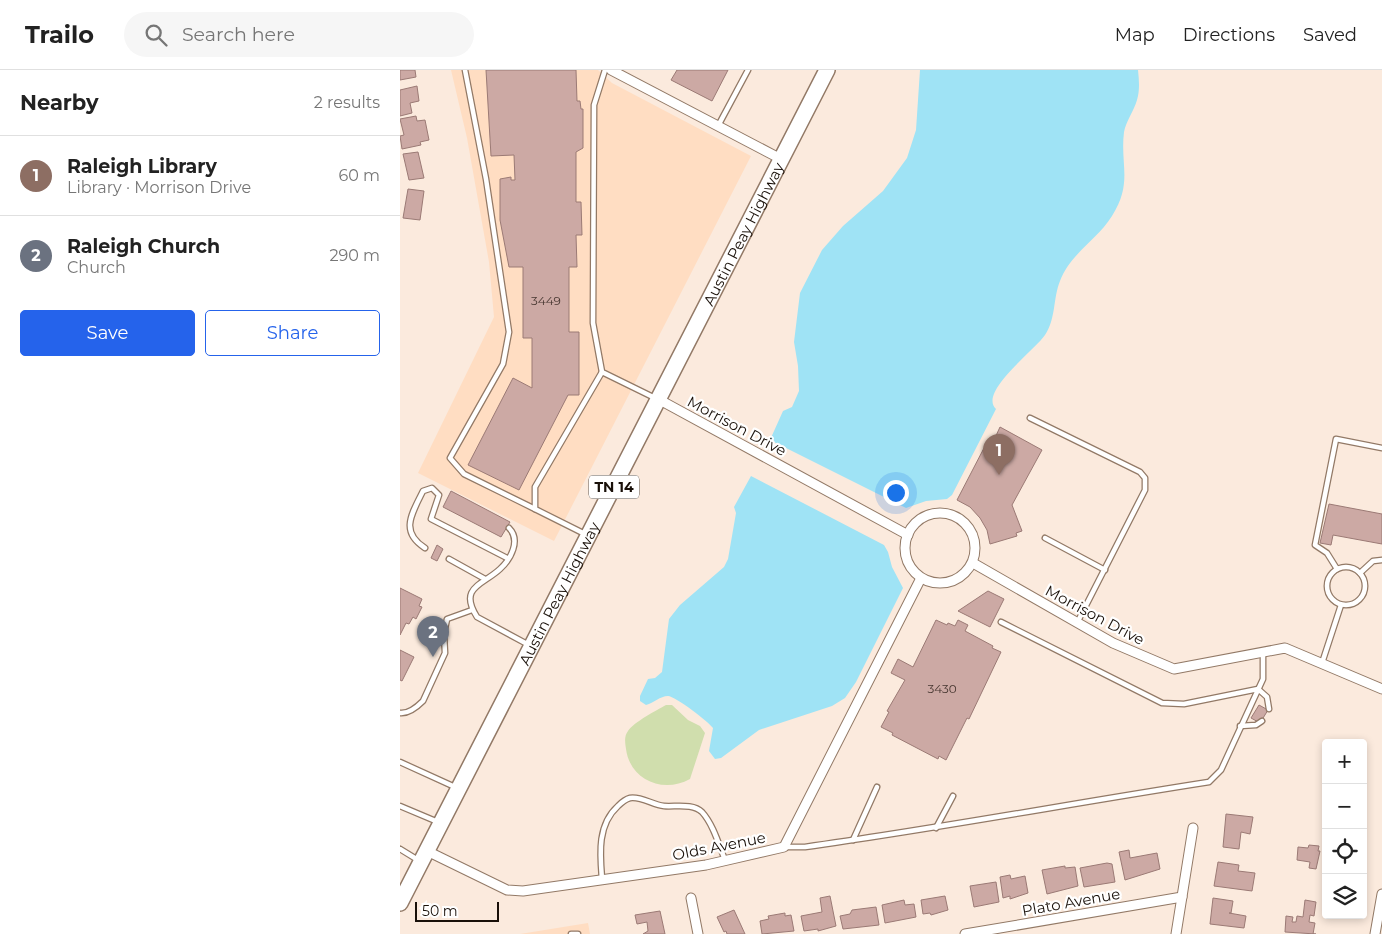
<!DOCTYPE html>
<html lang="en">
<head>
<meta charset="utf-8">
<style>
  body { margin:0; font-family:Montserrat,sans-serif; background:#f6f6f6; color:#222 }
  .controls { position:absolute; right:15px; bottom:15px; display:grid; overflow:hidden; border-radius:5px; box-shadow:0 2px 8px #0003 }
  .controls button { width:45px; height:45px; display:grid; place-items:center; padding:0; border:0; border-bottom:1px solid #e0e0e0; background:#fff; color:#222; font:25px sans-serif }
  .scale { position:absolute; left:15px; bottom:12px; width:84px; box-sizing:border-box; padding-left:5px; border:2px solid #191009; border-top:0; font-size:14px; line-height:18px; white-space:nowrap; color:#191009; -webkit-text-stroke:4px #fff; paint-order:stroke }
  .you { position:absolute; left:495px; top:422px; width:18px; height:18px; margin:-12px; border:4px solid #fff; border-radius:50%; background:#1a73e8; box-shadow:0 0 0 8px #1a73e833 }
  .badge { display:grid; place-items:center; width:32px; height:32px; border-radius:50%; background:#2563eb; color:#fff; font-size:16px; font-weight:700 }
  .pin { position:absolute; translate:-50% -41px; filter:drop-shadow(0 1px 2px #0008) }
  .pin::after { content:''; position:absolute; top:26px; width:18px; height:15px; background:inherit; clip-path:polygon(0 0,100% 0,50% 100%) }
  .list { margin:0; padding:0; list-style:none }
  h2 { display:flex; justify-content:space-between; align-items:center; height:65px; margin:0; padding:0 20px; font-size:21px }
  h2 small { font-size:16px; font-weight:400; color:#767676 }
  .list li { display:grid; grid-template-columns:32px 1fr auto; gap:15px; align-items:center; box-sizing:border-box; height:80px; padding:0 20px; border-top:1px solid #e0e0e0 }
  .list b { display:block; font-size:19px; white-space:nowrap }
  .list p { margin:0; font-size:16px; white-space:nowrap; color:#767676 }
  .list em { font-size:16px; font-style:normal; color:#767676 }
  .actions { display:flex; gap:10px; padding:15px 20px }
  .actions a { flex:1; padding:11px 0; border:1px solid #2563eb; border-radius:5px; text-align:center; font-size:18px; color:#2563eb }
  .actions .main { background:#2563eb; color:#fff }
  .icon { flex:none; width:28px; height:28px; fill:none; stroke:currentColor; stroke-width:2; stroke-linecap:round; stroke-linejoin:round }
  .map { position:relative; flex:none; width:982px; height:864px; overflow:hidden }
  header { display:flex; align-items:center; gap:30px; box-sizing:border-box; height:70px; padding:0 25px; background:#fff; border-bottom:1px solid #e0e0e0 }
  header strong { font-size:24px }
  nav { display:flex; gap:28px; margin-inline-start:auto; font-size:18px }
  .search { width:350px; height:45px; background:#f6f6f6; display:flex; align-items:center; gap:12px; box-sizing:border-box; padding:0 18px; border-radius:28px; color:#767676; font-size:19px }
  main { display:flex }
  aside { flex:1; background:#fff }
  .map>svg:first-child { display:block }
</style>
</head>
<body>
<header>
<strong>Trailo</strong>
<div class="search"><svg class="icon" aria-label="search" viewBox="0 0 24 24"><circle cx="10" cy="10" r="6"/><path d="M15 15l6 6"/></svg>Search here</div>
<nav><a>Map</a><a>Directions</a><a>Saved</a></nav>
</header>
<main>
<aside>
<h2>Nearby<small>2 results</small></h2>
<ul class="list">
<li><span class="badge" style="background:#8d6e63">1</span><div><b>Raleigh Library</b><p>Library · Morrison Drive</p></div><em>60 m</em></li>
<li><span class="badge" style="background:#6b7280">2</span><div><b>Raleigh Church</b><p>Church</p></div><em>290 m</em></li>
</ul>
<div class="actions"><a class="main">Save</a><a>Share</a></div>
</aside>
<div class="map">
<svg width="982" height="864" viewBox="0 0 982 864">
  <rect width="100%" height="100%" fill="#fbeadd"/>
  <g fill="#ffddc2">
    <path d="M51,0H198L212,13L351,86L154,471L18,403L94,247L89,192L67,68Z"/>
    <path d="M188,853L190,864H120Z"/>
  </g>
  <path fill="#d0dead" d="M266,635H272L288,650L300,656L305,663L290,709C263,724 230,710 226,679C225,673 224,666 228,661C234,652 257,640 266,635Z"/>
  <g fill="#9fe3f5">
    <path d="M520,0H738C739,10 740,20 737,30C734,41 726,51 724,62C720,95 733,113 712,146C697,170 670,184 660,211C653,228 656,249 645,265C635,280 578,322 596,339L552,425L547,429L526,431L506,438L370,370L383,341L392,337L399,321L398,296L394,272L400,223L422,180L443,156L483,121L507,88L516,60Z"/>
    <path d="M351,406L484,475L488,482L492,497L503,518L456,612L445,628L432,636L359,660L321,688L315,689L309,681L313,658C309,652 275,626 268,626C260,626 254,633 246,635L240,631V626L248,609L255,608L262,602L269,549L280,535L324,497L328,489L336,443L334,437Z"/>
  </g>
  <g fill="#cca9a4" stroke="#9b7a75">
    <path d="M0,0H15L16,7L0,10Z"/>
    <path d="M86,0H176L177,31H180L181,39H183V78L176,82V132H181L182,165H176L177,197H169V262H179V325H168L119,420L68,395L113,308L132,318V268H123V197H109L100,150V109L111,107V110H115L114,85L91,86Z"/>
    <path d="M277,0H328L312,31L271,10Z"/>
    <path d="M17,16L19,31L10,33L12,43L0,46V20Z"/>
    <path d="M16,46L17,51L25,50L29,70L20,72L21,75L2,79L0,66L4,65L0,49Z"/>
    <path d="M18,82L24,108L9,110L3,84Z"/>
    <path d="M8,119L24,121L20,150L3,148Z"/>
    <path d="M600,357L642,380L612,435L622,461L616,463L617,466L590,474L587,460L580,448L570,437L557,430L584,378L589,381Z"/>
    <path d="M51,421L110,452L101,467L43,437Z"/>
    <path d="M929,434L982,444V474L933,465L931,475L920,473Z"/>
    <path d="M37,475L43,479L37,491L31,488Z"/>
    <path d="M0,518L22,529L19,536L22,537L16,549L13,547L9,554L6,553L0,565Z"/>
    <path d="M588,521L604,529L590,557L558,541Z"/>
    <path d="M536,550L547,555L548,553L555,556L558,550L568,555L565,561L593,576L592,578L601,582L569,649L567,648L546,690L539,686L538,689L492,665L493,663L481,657L489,642L487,641L505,610L491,603L498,589L513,597Z"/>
    <path d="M0,580L14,587L2,611L0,610Z"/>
    <path d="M859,635L868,640L860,653L851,648Z"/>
    <path d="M826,744L853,747L850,764L841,762L839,779L823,777Z"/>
    <path d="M909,775L919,776L918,781H920L916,799L909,798L910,792L897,790L898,777L908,778Z"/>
    <path d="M729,780L730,788L757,783L760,799L725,810L719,782Z"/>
    <path d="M818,792L839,795L838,801L855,803L852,821L814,816Z"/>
    <path d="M707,793L712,794L715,812L684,817L680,798Z"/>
    <path d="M665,796V798L675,797L678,816L647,824L642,800Z"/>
    <path d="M610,805L611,809L625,806L628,823L610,829V826L603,828L600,807Z"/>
    <path d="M596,812L599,832L574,837L570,816Z"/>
    <path d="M430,826L436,856L418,861V859L404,861L401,846L422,842L420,828Z"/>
    <path d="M545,826L548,840L531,845L530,843L523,844L521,830Z"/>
    <path d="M813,828L833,831L831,843H829L846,846L844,858L810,854Z"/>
    <path d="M504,830L505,835L514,834L516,847L485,853L482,835Z"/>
    <path d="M905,830L916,832L914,846L910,845L909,852L915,853L913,864H916L885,862L886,846L893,847L892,852H896L897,846L903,847Z"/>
    <path d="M476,837L479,855L443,859L440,846L450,844L452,840Z"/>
    <path d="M334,840L345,864H327L326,861L324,862L317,847Z"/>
    <path d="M260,841L265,864H243L248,861L247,852L237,854L235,845Z"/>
    <path d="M385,843V846L391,845L394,861L362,864L360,851L369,849L368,846Z"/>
  </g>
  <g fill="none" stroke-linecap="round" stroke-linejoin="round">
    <g stroke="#927966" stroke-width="7">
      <g id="service">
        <path d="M65,0L86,109L109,262L103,294L50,388L64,404L135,439"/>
        <path d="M205,0L194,35L193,253L202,302L255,328"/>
        <path d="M318,56L348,0"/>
        <path d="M630,348L740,402L745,408V420L677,553"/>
        <path d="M109,458C121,470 111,489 100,499C83,515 58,517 77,547L129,575"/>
        <path d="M185,464L135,439V417L202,302"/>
        <path d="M645,468L705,500"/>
        <path d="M25,478C0,462 11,445 23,421L32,418L39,425L31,449L107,488"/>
        <path d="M49,489L85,509"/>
        <circle cx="946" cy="516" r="19"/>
        <path d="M937,499L927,483L915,475L936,369L982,378"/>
        <path d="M960,503L973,491L982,490"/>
        <path d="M601,552L762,633L784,634L858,619L867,627L869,639"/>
        <path d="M922,593L941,535"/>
        <path d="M0,643C9,644 17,637 23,631L45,583L44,564L47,549L72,540"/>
        <path d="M840,656L856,655L862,651"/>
        <path d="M0,692L55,717"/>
        <path d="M0,736L38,752"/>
        <path d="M536,758L553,726"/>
        <path d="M453,770L477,717"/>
        <path d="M384,777H405C540,758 674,733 809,712L821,700L863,609V582"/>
        <path d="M0,779L18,790"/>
        <path d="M202,809C200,784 197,755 218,736C221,733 226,729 230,728C241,726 253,735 264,736C275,737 293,733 302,742C313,754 319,775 325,790"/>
        <path d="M171,864H178"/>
      </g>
    </g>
    <g stroke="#927966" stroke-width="11">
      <g id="minor">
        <path d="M211,0L381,89"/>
        <path d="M258,329L508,465"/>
        <circle cx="540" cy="478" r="35"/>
        <path d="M573,493L713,573L774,599L885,578L982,619"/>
        <path d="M27,781L107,820L123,821L306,795L384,777L521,508"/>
        <path d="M291,828L298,864"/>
        <path d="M565,864L782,827"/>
        <path d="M776,864L793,758"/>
        <path d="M975,864L982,824"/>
      </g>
    </g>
    <g stroke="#927966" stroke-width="18">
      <g id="primary">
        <path id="s1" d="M0,833L427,0"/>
      </g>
    </g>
    <use href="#service" stroke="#fff" stroke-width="4.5"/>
    <use href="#minor" stroke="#fff" stroke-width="9"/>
    <use href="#primary" stroke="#fff" stroke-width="15"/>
  </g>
  <g text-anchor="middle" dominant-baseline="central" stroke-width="4.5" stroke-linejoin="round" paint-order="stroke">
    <g font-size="12" fill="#463630">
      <text x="146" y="230">3449</text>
      <text x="542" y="618">3430</text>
    </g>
    <rect fill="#fff" stroke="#5e5853" stroke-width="1" x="189" y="405.5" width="50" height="23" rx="4"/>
    <g font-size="14" font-weight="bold" fill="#191009">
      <text x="214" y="417">TN 14</text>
    </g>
    <g font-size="15" fill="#191009" stroke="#fff">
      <text stroke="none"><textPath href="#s1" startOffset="752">Austin Peay Highway</textPath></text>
      <text transform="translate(337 356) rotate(28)">Morrison Drive</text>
      <text stroke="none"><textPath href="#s1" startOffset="348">Austin Peay Highway</textPath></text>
      <text transform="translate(695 545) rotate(28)">Morrison Drive</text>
      <text transform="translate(319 776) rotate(-11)">Olds Avenue</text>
      <text transform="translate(671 832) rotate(-10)">Plato Avenue</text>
    </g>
  </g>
</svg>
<div class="controls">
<button>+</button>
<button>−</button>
<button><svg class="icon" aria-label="locate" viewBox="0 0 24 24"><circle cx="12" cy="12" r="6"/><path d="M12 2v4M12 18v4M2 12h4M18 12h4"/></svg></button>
<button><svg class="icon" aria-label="layers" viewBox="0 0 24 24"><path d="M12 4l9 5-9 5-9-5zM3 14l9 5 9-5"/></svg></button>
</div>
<div class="scale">50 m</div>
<div class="you"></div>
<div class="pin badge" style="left:599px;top:405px;background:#8d6e63">1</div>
<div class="pin badge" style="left:33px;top:587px;background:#6b7280">2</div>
</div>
</main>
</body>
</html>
